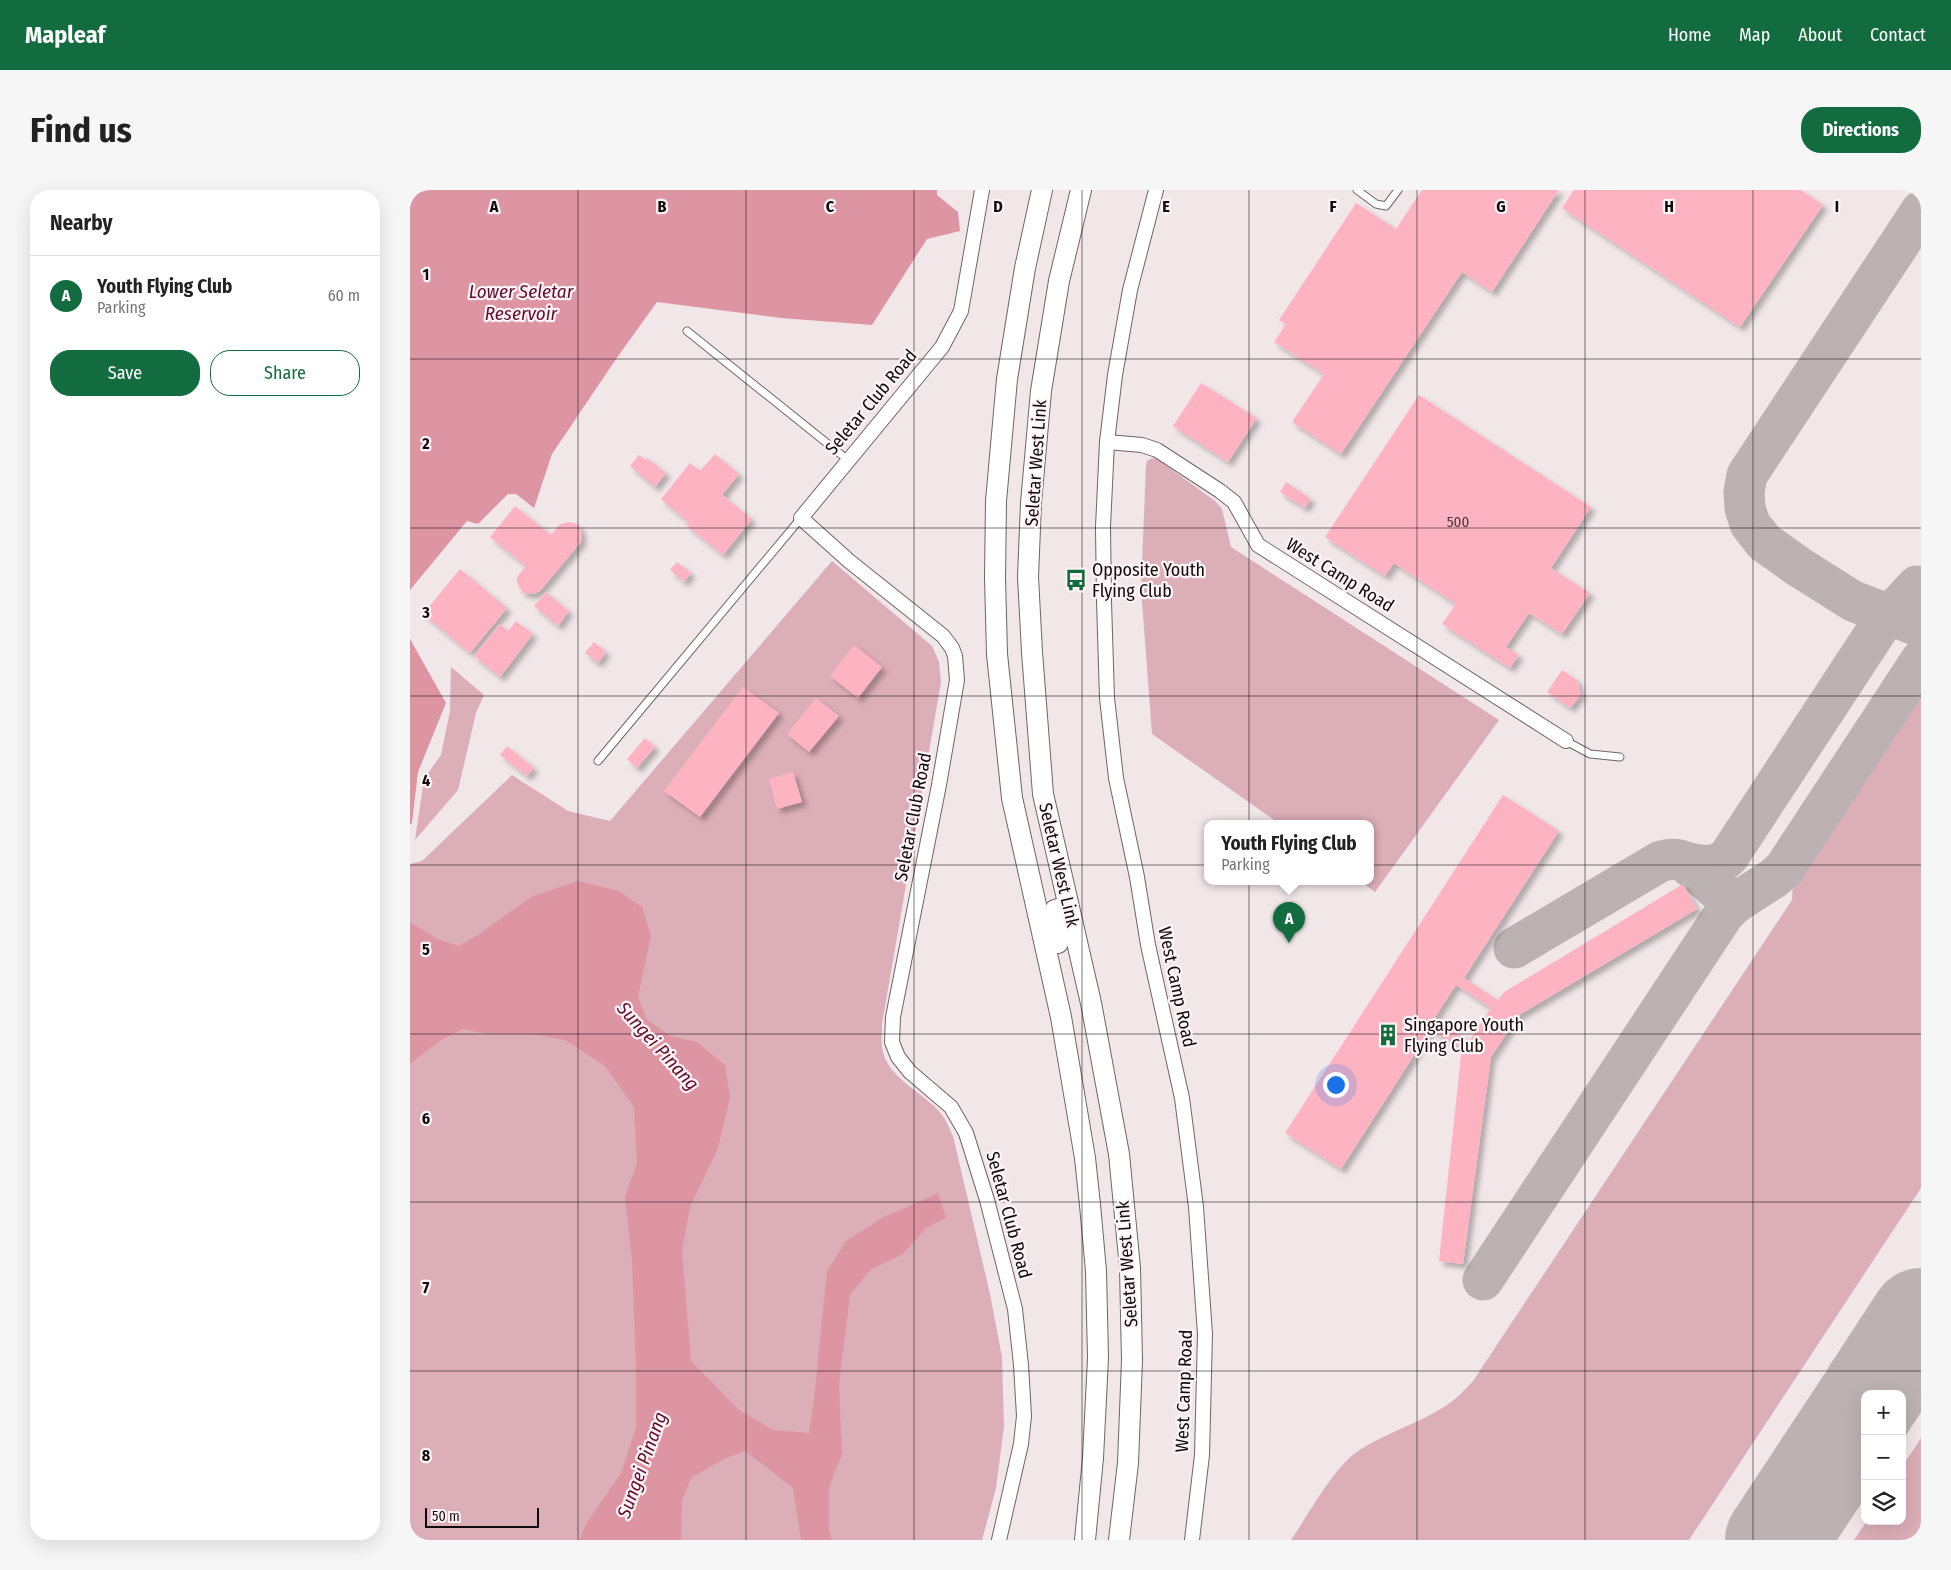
<!DOCTYPE html>
<html lang="en">
<head>
<meta charset="utf-8">
<style>
  body { margin:0; font-family:"Fira Sans Condensed",sans-serif; background:#f6f6f6; color:#222 }
  .controls { position:absolute; right:15px; bottom:15px; display:grid; overflow:hidden; border-radius:10px; box-shadow:0 5px 20px #0002 }
  .controls button { width:45px; height:45px; display:grid; place-items:center; padding:0; border:0; border-bottom:1px solid #e0e0e0; background:#fff; color:#222; font:25px sans-serif }
  .scale { position:absolute; left:15px; bottom:12px; width:114px; box-sizing:border-box; padding-left:5px; border:2px solid #0f0b0c; border-top:0; font-size:14px; line-height:18px; white-space:nowrap; color:#0f0b0c; -webkit-text-stroke:4px #fef3f5; paint-order:stroke }
  .you { position:absolute; left:925px; top:894px; width:18px; height:18px; margin:-12px; border:4px solid #fff; border-radius:50%; background:#1a73e8; box-shadow:0 0 0 8px #1a73e833 }
  .badge { display:grid; place-items:center; width:32px; height:32px; border-radius:50%; background:#136c3f; color:#fff; font-size:16px; font-weight:700 }
  .pin { position:absolute; translate:-50% -41px; filter:drop-shadow(0 1px 2px #0008) }
  .pin::after { content:''; position:absolute; top:26px; width:18px; height:15px; background:inherit; clip-path:polygon(0 0,100% 0,50% 100%) }
  .popup { position:absolute; left:794px; top:630px; width:170px; height:65px; box-sizing:border-box; display:grid; place-content:center; border-radius:10px; background:#fff; filter:drop-shadow(0 1px 4px #0005); font-size:16px; white-space:nowrap; color:#767676 }
  .popup b { font-size:19px; color:#222 }
  .popup::after { content:''; position:absolute; left:50%; top:100%; margin-left:-10px; border:10px solid transparent; border-top-color:#fff }
  .list { margin:0; padding:0; list-style:none }
  h2 { display:flex; justify-content:space-between; align-items:center; height:65px; margin:0; padding:0 20px; font-size:21px }
  h2 small { font-size:16px; font-weight:400; color:#767676 }
  .list li { display:grid; grid-template-columns:32px 1fr auto; gap:15px; align-items:center; box-sizing:border-box; height:80px; padding:0 20px; border-top:1px solid #e0e0e0 }
  .list b { display:block; font-size:19px; white-space:nowrap }
  .list p { margin:0; font-size:16px; white-space:nowrap; color:#767676 }
  .list em { font-size:16px; font-style:normal; color:#767676 }
  .actions { display:flex; gap:10px; padding:15px 20px }
  .actions a { flex:1; padding:11px 0; border:1px solid #136c3f; border-radius:20px; text-align:center; font-size:18px; color:#136c3f }
  .actions .main { background:#136c3f; color:#fff }
  .icon { flex:none; width:28px; height:28px; fill:none; stroke:currentColor; stroke-width:2; stroke-linecap:round; stroke-linejoin:round }
  .map { position:relative; flex:none; width:1511px; height:1350px; overflow:hidden; border-radius:20px }
  header { display:flex; align-items:center; gap:30px; box-sizing:border-box; height:70px; padding:0 25px; background:#136c3f; color:#fff }
  header strong { font-size:24px }
  nav { display:flex; gap:28px; margin-inline-start:auto; font-size:18px }
  .intro { display:flex; align-items:center; justify-content:space-between; box-sizing:border-box; height:120px; padding:0 30px }
  h1 { margin:0; font-size:35px }
  .button { padding:12px 22px; border-radius:20px; background:#136c3f; color:#fff; font-size:18px; font-weight:700 }
  main { display:flex; gap:30px; padding:0 30px }
  aside { flex:1; background:#fff; border-radius:20px; box-shadow:0 5px 20px #0002 }
  .map>svg:first-child { display:block }
</style>
</head>
<body>
<header>
<strong>Mapleaf</strong>
<nav><a>Home</a><a>Map</a><a>About</a><a>Contact</a></nav>
</header>
<div class="intro"><h1>Find us</h1><a class="button">Directions</a></div>
<main>
<aside>
<h2>Nearby<small></small></h2>
<ul class="list">
<li><span class="badge">A</span><div><b>Youth Flying Club</b><p>Parking</p></div><em>60 m</em></li>
</ul>
<div class="actions"><a class="main">Save</a><a>Share</a></div>
</aside>
<div class="map">
<svg width="1511" height="1350" viewBox="0 0 1511 1350">
  <defs>
    <filter id="shadow"><feDropShadow dx="4.5" dy="4.5" stdDeviation="2.5" flood-color="#0004"/></filter>
  </defs>
  <rect width="100%" height="100%" fill="#f1e6e8"/>
  <g fill="#dcaeb7">
    <path d="M742,268L747,269L805,311L812,319L821,357L1089,530L965,702L951,692H960V634H870L742,544L731,398L736,276L737,271Z"/>
    <path d="M422,371L522,456L529,472L531,492L472,834C472,841 471,849 472,857C476,889 515,902 532,925C537,931 539,939 543,946L580,1104L592,1167L594,1237L586,1298L572,1350H0V674L12,671L102,585L158,621L200,631Z"/>
    <path d="M41,477L74,505L66,523L48,600L5,650L14,589L31,565L40,521Z"/>
    <path d="M1511,491V998L1279,1350H881C898,1325 924,1277 948,1261C975,1243 1007,1234 1034,1217C1045,1210 1054,1201 1063,1191L1382,710L1383,687Z"/>
    <path d="M1511,1248V1350H1444L1457,1331H1492V1277Z"/>
  </g>
  <g fill="#dd95a4">
    <path d="M0,0H527V5L548,22L550,41L517,49L462,135L371,128L247,112L206,169L142,264L124,318L106,304H98L68,334L57,331L0,400Z"/>
    <path d="M0,449L36,513L8,582L2,633L0,635Z"/>
    <path d="M168,691L209,701L232,717L241,746L228,807L237,830L260,846L287,852L315,875L320,907L308,958L280,1017L272,1061L281,1171L329,1220L363,1240L399,1243L404,1209L417,1081L436,1051L472,1028L528,1003L536,1028L516,1038L493,1064L461,1079L440,1105L429,1194L432,1264L419,1297V1340L422,1350H391L383,1298L335,1261L314,1269L281,1288L272,1311L271,1350H169L176,1334L211,1283L226,1237V1176L222,1071L215,1007L227,973L224,917L195,876L155,850L123,844H78L52,839L29,851L0,874V732L27,749L49,756L68,745L121,707Z"/>
  </g>
  <g fill="none" stroke-linecap="round" stroke-linejoin="round">
    <g stroke="#bcb2b4" stroke-width="41">
      <path d="M1511,21L1337,285L1334,302L1335,318L1340,334L1354,352L1389,377L1443,411L1511,437"/>
      <path d="M1275,672C1290,676 1308,678 1319,666L1469,437L1507,396"/>
      <path d="M1104,758L1251,671C1260,669 1267,668 1275,672L1314,706L1323,709L1336,706L1364,688L1374,679L1511,470"/>
      <path d="M1073,1090L1314,724L1323,715L1336,706"/>
    </g>
    <g stroke="#bcb2b4" stroke-width="102">
      <path d="M1462,1204L1511,1129"/>
      <path d="M1366,1350L1455,1215"/>
    </g>
  </g>
  <g fill="#feb3c3" fill-rule="evenodd" filter="url(#shadow)">
    <path d="M1012,0H1149L1082,102L1052,82L931,264L882,232L914,184L864,152L876,134L869,130L946,13L986,39Z"/>
    <path d="M1164,0H1391L1413,15L1330,137L1152,18Z"/>
    <path d="M791,193L847,228L818,272L763,236Z"/>
    <path d="M1009,205L1181,317L1141,378L1180,403L1152,444L1119,423L1096,457L1109,465L1100,478L1032,434L1046,414L984,373L975,386L915,347Z"/>
    <path d="M305,264L329,284L312,305L342,329L313,365L276,335L278,332L251,309L280,273L290,281Z"/>
    <path d="M229,265L236,270L237,268L256,283L245,297L220,276Z"/>
    <path d="M876,292L901,309L895,318L870,302Z"/>
    <path d="M105,316L141,345L150,334L160,332L169,335L172,344L171,352L130,401L123,404L113,403L107,393V387L116,376L80,347Z"/>
    <path d="M267,372L281,383L274,392L260,380Z"/>
    <path d="M50,379L97,418L60,463L13,424Z"/>
    <path d="M136,402L159,421L148,436L124,416Z"/>
    <path d="M106,431L123,444L90,487L64,466L90,434L98,441Z"/>
    <path d="M184,452L196,462L188,473L175,463Z"/>
    <path d="M444,455L472,477L448,508L420,486Z"/>
    <path d="M1152,480L1167,490L1171,505L1160,518L1137,502Z"/>
    <path d="M333,497L369,523L290,627L254,601Z"/>
    <path d="M406,508L429,526L399,562L377,544Z"/>
    <path d="M235,548L245,557L227,578L217,569Z"/>
    <path d="M97,556L124,578L117,586L90,565Z"/>
    <path d="M383,582L392,612L367,619L359,589Z"/>
    <path d="M1093,605L1149,641L1054,788L1088,810L1094,802L1273,694L1287,719L1109,825L1081,867L1053,1074L1029,1071L1051,866L1054,860L1021,839L931,979L875,943ZM1046,795L1081,818L1059,851L1024,829Z"/>
  </g>
  <g fill="none" stroke-linecap="round" stroke-linejoin="round">
    <g stroke="#6f6567" stroke-width="9">
      <g id="service">
        <path d="M947,0L966,14L976,16L988,0"/>
        <path d="M277,141L438,270"/>
        <path d="M1156,551L1180,564L1210,567"/>
        <path d="M188,571L391,328"/>
      </g>
    </g>
    <g stroke="#6f6567" stroke-width="16">
      <g id="minor">
        <path d="M572,0L551,121L532,157L391,328L439,371L533,446L542,458L545,466L547,490L529,595L483,827L482,852L488,867L500,882L541,917L556,943L577,1010L605,1119L611,1175L614,1226L611,1254L589,1350"/>
        <path d="M746,0L720,100L705,185L697,252L693,337L694,411L697,508L706,588L727,687L738,755L772,908L786,1017L795,1144L792,1265L782,1350"/>
        <path d="M697,252L732,255L747,260L810,301L824,312L848,355L1156,551"/>
      </g>
    </g>
    <g stroke="#6f6567" stroke-width="22">
      <g id="secondary">
        <path d="M632,0L615,78L597,189L586,311L585,388L587,464L602,608L651,827L675,968L680,1015L686,1081L688,1168L683,1268L675,1350"/>
        <path d="M671,0L649,91L631,201L621,313L618,387L622,462L633,604L681,813L709,964L720,1078L722,1170L718,1273L709,1350"/>
        <path d="M648,753L643,731L645,720L658,716"/>
      </g>
    </g>
    <use href="#service" stroke="#fff" stroke-width="7"/>
    <use href="#minor" stroke="#fff" stroke-width="14"/>
    <use href="#secondary" stroke="#fff" stroke-width="20"/>
  </g>
  <path fill="none" stroke="#0f0b0c" stroke-width="1" stroke-opacity="0.55" d="M168,0V1350M336,0V1350M504,0V1350M672,0V1350M839,0V1350M1007,0V1350M1175,0V1350M1343,0V1350M0,169H1511M0,338H1511M0,506H1511M0,675H1511M0,844H1511M0,1012H1511M0,1181H1511"/>
  <defs>
    <g id="bus-bare" transform="scale(1.725)"><path d="M-5-6H5V4H4V6H2V4H-2V6H-4V4H-5ZM-3.5-4V0h7V-4ZM-3.5 1.2v1.5H-2V1.2ZM2 1.2v1.5H3.5V1.2Z" fill="#136c3f" stroke="#fef3f5" stroke-width="2.5" paint-order="stroke"/></g>
    <g id="building-bare" transform="scale(1.725)"><path d="M-4-6H4V6H1V3H-1V6H-4ZM-2.5-4.3h1.7v1.8h-1.7ZM.8-4.3h1.7v1.8H.8ZM-2.5-1h1.7V.8h-1.7ZM.8-1h1.7V.8H.8Z" fill="#136c3f" stroke="#fef3f5" stroke-width="2.5" paint-order="stroke"/></g>
  </defs>
  <g fill-rule="evenodd">
    <use href="#bus-bare" x="666" y="390"/>
    <use href="#building-bare" x="978" y="845"/>
  </g>
  <g text-anchor="middle" dominant-baseline="central" stroke-width="4.5" stroke-linejoin="round" paint-order="stroke">
    <g font-size="15" fill="#4b353a">
      <text x="1048" y="332">500</text>
    </g>
    <g font-size="18" fill="#0f0b0c" stroke="#fef3f5">
      <text transform="translate(461 212) rotate(-50)">Seletar Club Road</text>
      <text transform="translate(626 273) rotate(-86)">Seletar West Link</text>
      <text transform="translate(930 385) rotate(32)">West Camp Road</text>
      <text transform="translate(503 627) rotate(-79)">Seletar Club Road</text>
      <text transform="translate(649 675) rotate(77)">Seletar West Link</text>
      <text transform="translate(767 797) rotate(78)">West Camp Road</text>
      <text transform="translate(599 1025) rotate(75)">Seletar Club Road</text>
      <text transform="translate(717 1074) rotate(-94)">Seletar West Link</text>
      <text transform="translate(774 1201) rotate(-88)">West Camp Road</text>
    </g>
    <g font-size="18" fill="#0f0b0c" stroke="#fef3f5" text-anchor="start">
      <text x="682" y="380">Opposite Youth<tspan x="682" dy="21">Flying Club</tspan></text>
      <text x="994" y="835">Singapore Youth<tspan x="994" dy="21">Flying Club</tspan></text>
    </g>
    <g font-size="19" font-style="italic" fill="#620c2c" stroke="#fef3f5">
      <text x="111" y="101">Lower Seletar<tspan x="111" dy="22">Reservoir</tspan></text>
      <text transform="translate(248 856) rotate(48)">Sungei Pinang</text>
      <text transform="translate(232 1275) rotate(-70)">Sungei Pinang</text>
    </g>
  </g>
  <g font-size="16" text-anchor="middle" font-weight="bold" fill="#0f0b0c" stroke="#fef3f5" stroke-width="4.5" stroke-linejoin="round" paint-order="stroke">
    <text x="84" y="22">A</text>
    <text x="252" y="22">B</text>
    <text x="420" y="22">C</text>
    <text x="588" y="22">D</text>
    <text x="756" y="22">E</text>
    <text x="923" y="22">F</text>
    <text x="1091" y="22">G</text>
    <text x="1259" y="22">H</text>
    <text x="1427" y="22">I</text>
    <text x="16" y="90">1</text>
    <text x="16" y="259">2</text>
    <text x="16" y="428">3</text>
    <text x="16" y="596">4</text>
    <text x="16" y="765">5</text>
    <text x="16" y="934">6</text>
    <text x="16" y="1103">7</text>
    <text x="16" y="1271">8</text>
  </g>
</svg>
<div class="controls">
<button>+</button>
<button>−</button>
<button><svg class="icon" aria-label="layers" viewBox="0 0 24 24"><path d="M12 4l9 5-9 5-9-5zM3 14l9 5 9-5"/></svg></button>
</div>
<div class="scale">50 m</div>
<div class="you"></div>
<div class="pin badge" style="left:879px;top:753px">A</div>
<div class="popup"><b>Youth Flying Club</b>Parking</div>
</div>
</main>
</body>
</html>
